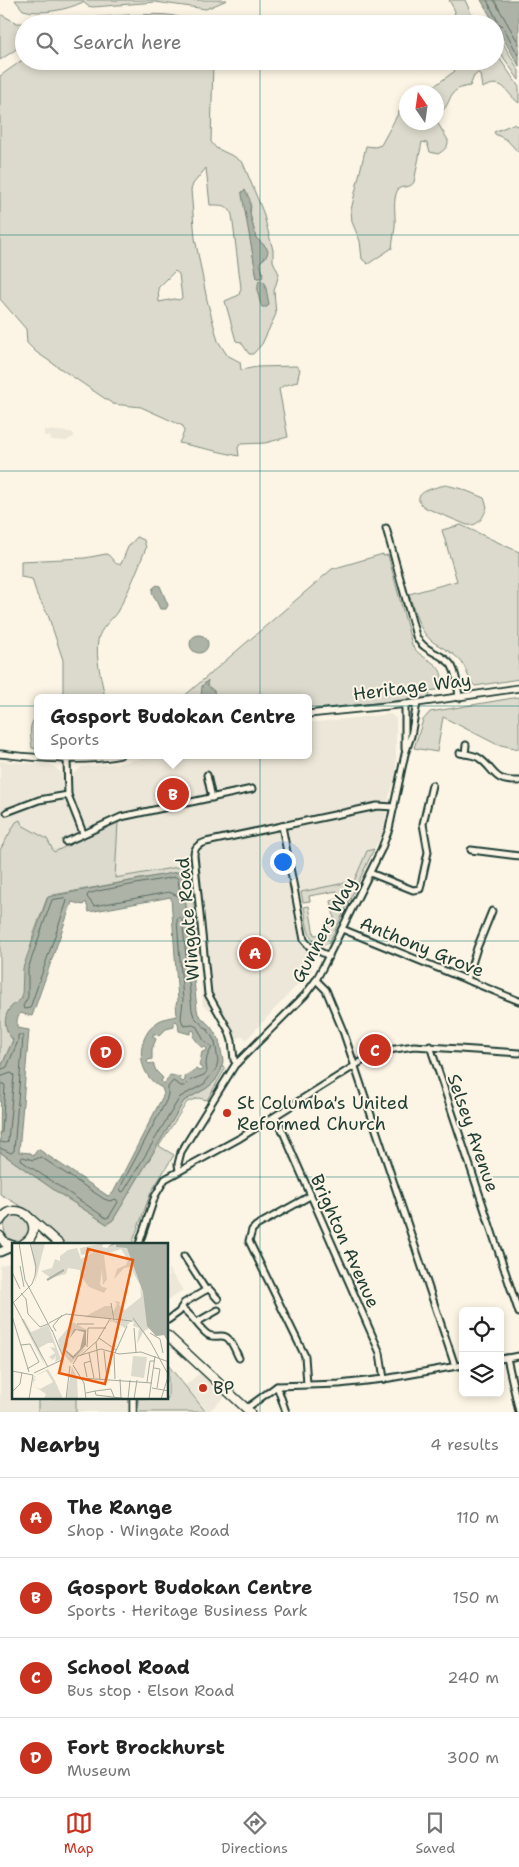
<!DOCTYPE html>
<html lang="en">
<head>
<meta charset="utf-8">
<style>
  body { margin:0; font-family:"Shantell Sans",sans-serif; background:#f6f6f6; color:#222 }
  .controls { position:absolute; right:15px; bottom:15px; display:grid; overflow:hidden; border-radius:8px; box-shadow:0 2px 8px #0003 }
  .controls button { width:45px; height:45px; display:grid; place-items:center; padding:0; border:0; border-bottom:1px solid #e0e0e0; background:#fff; color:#222; font:25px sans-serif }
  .compass { position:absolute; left:399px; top:85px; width:45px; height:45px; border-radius:50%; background:#fff; box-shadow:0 2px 8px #0003; rotate:347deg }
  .you { position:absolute; left:282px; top:861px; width:18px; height:18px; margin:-12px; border:4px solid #fff; border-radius:50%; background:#1a73e8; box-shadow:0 0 0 8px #1a73e833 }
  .badge { display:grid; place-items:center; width:32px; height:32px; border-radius:50%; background:#c8321e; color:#fff; font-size:16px; font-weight:700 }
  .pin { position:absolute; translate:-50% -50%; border:2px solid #fff; box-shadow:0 1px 5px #0006 }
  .popup { position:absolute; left:34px; top:694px; width:278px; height:65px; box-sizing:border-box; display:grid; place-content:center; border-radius:8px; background:#fff; filter:drop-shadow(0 1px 4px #0005); font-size:16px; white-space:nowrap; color:#767676 }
  .popup b { font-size:19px; color:#222 }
  .popup::after { content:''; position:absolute; left:50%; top:100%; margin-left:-10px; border:10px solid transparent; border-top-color:#fff }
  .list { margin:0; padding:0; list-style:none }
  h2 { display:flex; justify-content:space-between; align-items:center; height:65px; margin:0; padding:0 20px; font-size:21px }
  h2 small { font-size:16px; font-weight:400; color:#767676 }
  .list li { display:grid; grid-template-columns:32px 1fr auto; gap:15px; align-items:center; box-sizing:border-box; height:80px; padding:0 20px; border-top:1px solid #e0e0e0 }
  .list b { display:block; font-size:19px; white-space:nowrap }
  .list p { margin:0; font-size:16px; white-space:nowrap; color:#767676 }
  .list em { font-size:16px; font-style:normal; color:#767676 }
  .icon { flex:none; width:28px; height:28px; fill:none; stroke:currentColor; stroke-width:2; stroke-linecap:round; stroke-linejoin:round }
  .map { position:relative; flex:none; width:519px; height:1412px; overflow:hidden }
  .search { position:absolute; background:#fff; box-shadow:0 2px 8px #0003; left:15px; right:15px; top:15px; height:55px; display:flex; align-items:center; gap:12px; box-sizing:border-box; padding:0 18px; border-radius:28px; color:#767676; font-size:19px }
  .sheet { height:385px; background:#fff }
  nav { display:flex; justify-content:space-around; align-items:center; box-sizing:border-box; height:70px; border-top:1px solid #e0e0e0; background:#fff; font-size:14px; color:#767676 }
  nav a { display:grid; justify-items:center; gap:2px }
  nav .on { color:#c8321e }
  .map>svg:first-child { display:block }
</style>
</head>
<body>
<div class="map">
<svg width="519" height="1412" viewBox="0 0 519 1412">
  <rect width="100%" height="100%" fill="#fcf5e5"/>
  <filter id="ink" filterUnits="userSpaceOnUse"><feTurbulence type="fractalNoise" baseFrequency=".02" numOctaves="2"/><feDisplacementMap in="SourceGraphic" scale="10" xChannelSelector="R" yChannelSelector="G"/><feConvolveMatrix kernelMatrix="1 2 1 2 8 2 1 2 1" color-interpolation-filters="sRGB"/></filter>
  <g filter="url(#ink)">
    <g fill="#ece7d8">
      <path d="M44,430L71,432L74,434V437L66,441L53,440L51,439L50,436H44Z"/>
      <path d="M391,714L396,719V774L389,797L383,832L374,849L367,851L354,881L291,894L299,937L303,946L310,952L312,972L300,973V982L246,1040L243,1036L229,1041L220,1021L211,1010L203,1006L192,875L115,878L118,822L54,852L47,839L22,825L20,820L16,822L0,850V761L50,765L55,767L60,772L74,773L82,767L121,763L156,755H308V723Z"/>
      <path d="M14,1261V1398H128V1412H0V1266Z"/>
      <path d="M168,1268L183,1290L168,1300Z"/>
      <path d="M201,1372L226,1396L208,1412L185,1386Z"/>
    </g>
    <g fill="#dcdacc" stroke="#7e8c80" fill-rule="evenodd">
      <path d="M15,0H227L206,9L155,2L93,7L88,6L83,2C67,10 41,15 23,10Z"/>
      <path d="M449,0H465L476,24H453L455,11Z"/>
      <path d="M0,14L17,23L45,24H24V44L0,60Z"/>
      <path d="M129,15C149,15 177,11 193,24H73L86,18Z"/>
      <path d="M495,29L519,71V80L495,45Z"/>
      <path d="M495,52L519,87V103C504,92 505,77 482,88L480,74L478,73L474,76L470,86C445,89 454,102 440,113L437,108L436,92H426L455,71L448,61H495Z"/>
      <path d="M24,59V61H213L211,142L216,148L235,157L243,163L263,212L273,250V261L279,274L274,291L276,314L262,344L253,354H249L241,342L236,341L225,301L239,295L241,288L232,215C229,204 220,205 210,205L206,168L193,184L191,190L195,238L207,300L218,341L227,355L240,362L241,370L257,367L296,366L300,369L297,382L283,386L279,389L288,437L265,443L240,444L238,448L239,456L179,443L184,432L183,426L141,407L113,404L36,352L27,343L26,329L0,299V76ZM242,192L251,206L250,214L256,238L266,247V257L260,262L263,273L257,278ZM175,271L179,274L182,298L179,300L174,299L159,302L158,288Z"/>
      <path d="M406,99V122H437L448,140C449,147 443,151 438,154L430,152L427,143L422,142L414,182C410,189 404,185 398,189C392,201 396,213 395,227C394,234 393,241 392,248L368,264L362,259L360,241L352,222L351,210L366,146L375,147L381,145Z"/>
      <path d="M513,124L519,127V153L507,140L495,134L494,132Z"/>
      <path d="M446,485L462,489L484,498L487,507C484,516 479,527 467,525L426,508C405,494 435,487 446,485Z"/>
      <path d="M461,525L519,552V679L475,686C467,679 467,667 459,659C452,652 442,648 433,642C418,631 415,611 409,594L457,581L442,530Z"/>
      <path d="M137,537L144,540L146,548C137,570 129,592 117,612C111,621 100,628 98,640C95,659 102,680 105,698H63V660L48,615L37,595L32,579L21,577V561L85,558L106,554C113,556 113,566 121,564L128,547Z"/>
      <path d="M383,554V556L388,555L412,645C422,663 448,660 441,689L429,691L430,697L308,710V698H182L332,569Z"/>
      <path d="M519,697V749L496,744L443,717L437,752L414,748L423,720L430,712Z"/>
      <path d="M38,716V749L32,748C31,736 27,723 38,716Z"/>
      <path d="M20,820L22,825L47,839L54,852L118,822L115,878L184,866L192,874L196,935L189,936L183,878L179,872L53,895L47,898L33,936L22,998C10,1011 0,1023 13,1040L1,1067L0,1079V850L16,822Z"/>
      <path d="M374,849L329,943L322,946C306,941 307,921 304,907L309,906L314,935L323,934L324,932L328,931L327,925L335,923L331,901L338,899L337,891L309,896L310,901L303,902L301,892L354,881L367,851Z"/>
      <path d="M223,1066L225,1069L207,1100L198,1098L187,1102L159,1146L174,1155L151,1192L132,1244H64L27,1210L0,1194V1152L60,1194L107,1224L113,1220L184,1101L207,1088L215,1081Z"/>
      <circle cx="17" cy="1228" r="13"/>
      <path d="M168,1365L206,1412H138V1398H168Z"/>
      <rect x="38" y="1398" width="38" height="14"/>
    </g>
    <g fill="#aeb3a7" stroke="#758479" fill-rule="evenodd">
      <path d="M481,0H519V66Z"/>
      <path d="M245,190L250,200V214L256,238L266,247L268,251L267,255L260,262L263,276L262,278H257L256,272L242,195V192Z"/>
      <path d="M259,281H263L265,283L269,304L267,307H262C259,301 256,287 259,281Z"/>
      <path d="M157,585L160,586L168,605L166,609H160L152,592L153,588Z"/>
      <circle cx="199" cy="644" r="9"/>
      <path d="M208,680L207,685L214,691L216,698H201L202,686Z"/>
      <path d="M177,872L180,873L183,878L197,1009L198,1014L211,1027L219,1040L223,1061L221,1071L215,1081L207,1088L184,1101L113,1220L107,1224L60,1194L0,1152L1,1067L13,1040C4,1030 2,1016 12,1006C16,1003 19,1001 22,998L23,968L48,897ZM171,897L178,1001L176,1003L177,1016C171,1017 165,1018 159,1021C134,1037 136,1075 162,1088L164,1094L113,1193L108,1196L38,1149L33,1156L31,1153L19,1152L29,1030L17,1028V1020L20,1013L32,1016L72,902L83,905L86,902L89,912ZM176,1021L178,1023L179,1031L190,1034L192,1030L194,1031L195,1033L193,1036L201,1047H205L207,1049L206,1051L202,1052L199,1066L202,1068V1070L199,1071L196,1069L185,1076V1080L183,1082L181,1081L180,1077L170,1075L165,1083H163L161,1081L163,1078L156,1071L153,1063L149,1064L147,1062L148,1060L152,1059V1049L156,1039L153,1037V1034H156L159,1036L166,1029L174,1027V1023Z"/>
    </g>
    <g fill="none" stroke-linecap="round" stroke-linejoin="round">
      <g stroke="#586c62" stroke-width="1">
        <path d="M487,0L498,22L504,28L519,57"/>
        <path d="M494,0L519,44"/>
        <path d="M176,877L178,879L180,894L178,896L169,892L94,906L87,897L88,894L98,891Z"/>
        <path d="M65,898L67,901L30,1008L24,1009L23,1006L28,997V969L49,908L52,900Z"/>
        <path d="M180,917L182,919L192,1010L194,1017L208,1030L215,1042L218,1061L216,1069L204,1084L180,1097L124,1191L122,1192L120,1189L123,1182L166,1101L168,1094V1087L173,1081L181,1086H185L191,1080L204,1075L207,1071L206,1064L207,1057L212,1047L204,1041L197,1027L193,1025L184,1026L181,1019L183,1000L177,920Z"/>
        <path d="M0,1070L7,1067L18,1041V1035H22L23,1037L14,1151L11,1153L0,1148"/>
        <path d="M0,1077L11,1073L14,1075L8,1141L6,1143L0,1142"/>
        <path d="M0,1084H4L5,1086L2,1132L0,1134"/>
        <path d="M23,1157L33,1160L41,1157L104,1199L110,1201L116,1199L118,1202L109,1217L106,1218L23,1162L21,1159Z"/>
      </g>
      <g stroke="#1f3d34" stroke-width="9">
        <g id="minor">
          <path d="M386,528L416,636C424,653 444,653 452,666C457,675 458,688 459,698"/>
          <path d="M405,704V749"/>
          <path d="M460,753C466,754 475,755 479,758C496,770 492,782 519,781"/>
          <path d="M465,754L466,745"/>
          <path d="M67,760L68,795L83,833"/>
          <path d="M207,775L212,798"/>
          <path d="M7,812L39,800L68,795"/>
          <path d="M282,826L304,940L310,947L329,956"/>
          <path d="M66,842L121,817L252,789"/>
          <path d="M471,850L519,856"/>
          <path d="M370,873L413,890L420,889L428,852L423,824L432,785"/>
          <path d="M342,929L519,1001"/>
          <path d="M316,980L326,990L343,1031L455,1366"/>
          <path d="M467,980L477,948L492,911"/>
          <path d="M430,1046L519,1313"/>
          <path d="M237,1063L234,1060L232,1041L229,1031L208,994L194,855C194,847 199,844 206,842L377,806L394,807"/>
          <path d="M276,1116L380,1353L384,1379"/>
          <path d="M179,1171L178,1164L181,1152L235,1065L305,995L316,980L324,965L381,850L389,829L405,754L411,736L417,703"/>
          <path d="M139,1244L155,1196L165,1179L240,1138L367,1058L389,1050L414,1046L519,1053"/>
          <path d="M184,1256L206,1290"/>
          <path d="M206,1290L209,1289L218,1299"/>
          <path d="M181,1308C192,1314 197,1326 207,1334C213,1339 220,1334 226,1337C232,1340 236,1353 239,1358"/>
          <path d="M168,1320L179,1312L184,1303L206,1290"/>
          <path d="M197,1322L218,1310"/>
          <path d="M507,1358L519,1412"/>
          <path d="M500,1359L519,1356"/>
          <path d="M307,1384L305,1356L249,1241L252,1230L256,1226L310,1196"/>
          <path d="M277,1386L286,1412"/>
          <path d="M247,1408L277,1386L339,1384L384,1379L463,1365"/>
        </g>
      </g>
      <g stroke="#1f3d34" stroke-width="9">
        <g id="tertiary">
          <path d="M308,714L417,703L519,688"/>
          <path d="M0,754C40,758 80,763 120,755"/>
          <path d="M133,1398V1412"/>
        </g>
      </g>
      <g stroke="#1f3d34" stroke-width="11">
        <path id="secondary" d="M0,1252L14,1246"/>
      </g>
      <g stroke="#1f3d34" stroke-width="11">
        <g id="primary">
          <path d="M31,1219L59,1244"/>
          <path d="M0,1221C17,1194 50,1228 23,1244"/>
          <path d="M0,1236L5,1243L14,1246"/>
          <path d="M168,1336L250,1412"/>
        </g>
      </g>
      <use href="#minor" stroke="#fcf5e5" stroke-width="5"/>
      <use href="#tertiary" stroke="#fcf5e5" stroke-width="5.5"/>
      <use href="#secondary" stroke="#fcf5e5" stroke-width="7"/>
      <use href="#primary" stroke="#fcf5e5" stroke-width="8"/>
    </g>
  </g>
  <path fill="none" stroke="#0f766e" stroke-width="1" stroke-opacity="0.55" d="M260,0V24M260,61V1412M0,235H519M0,471H519M0,706H519M0,941H519M0,1177H519"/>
  <g fill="#c8321e" stroke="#fcf5e5" stroke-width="2">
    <circle cx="227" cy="1113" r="5"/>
    <circle cx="203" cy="1388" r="5"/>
  </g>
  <g text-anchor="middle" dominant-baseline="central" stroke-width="4" stroke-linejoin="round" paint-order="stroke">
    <g font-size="18" fill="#1f3d34" stroke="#fcf5e5">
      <text transform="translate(412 687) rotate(-7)">Heritage Way</text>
      <text transform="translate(188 919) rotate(-95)">Wingate Road</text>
      <text transform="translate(324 930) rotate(-62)">Gunners Way</text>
      <text transform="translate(422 947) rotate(22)">Anthony Grove</text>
      <text transform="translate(473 1133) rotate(71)">Selsey Avenue</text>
      <text transform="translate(345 1241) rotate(66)">Brighton Avenue</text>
    </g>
    <g font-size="18" fill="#1f3d34" stroke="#fcf5e5" text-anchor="start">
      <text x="237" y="1103">St Columba's United<tspan x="237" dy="21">Reformed Church</tspan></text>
      <text x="213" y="1388">BP</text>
    </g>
  </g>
  <g transform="translate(12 1243)">
    <rect width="156" height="156" fill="#fcf5e5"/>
    <path d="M18,0H33L23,40L24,30ZM92,0L90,4L95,5L101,0H123L156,99L152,92L144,93L138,85L132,88L139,102L131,89L125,101L127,85L121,83L122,79H118L113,85L100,78L97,80L99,77L114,78L104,76L100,71L105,61L103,58L108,59L107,62L113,67L129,54L128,44L131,55L128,42L118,24L112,25L102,36L105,26L114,22L116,17L109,6L94,11L77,6L79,10L69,12L68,5ZM65,5L69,16L82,9L92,12L95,36L91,42L90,26L88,41L90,44L95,45L92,50L77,44L68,32V27L56,25L54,31L39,35L29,28L40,25L43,16L48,18V13L56,7ZM93,63H99L101,76L72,74ZM9,76H12L19,89L36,82L49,116L43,119L44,113L41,117L37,114L43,110L38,104L43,105L41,100H36L27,105L33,123ZM61,79L75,87L73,92L74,87L62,86L56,96L52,107L60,116L70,107L74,105L59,120L48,107L46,97ZM121,113L135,114L132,135L119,133ZM60,124L65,135L66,156H54ZM36,126L43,138L51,156H32L34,151L22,143L21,137L22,134L23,133L24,134L22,135L23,137L26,136L22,138V143L28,146L41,139L34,128L25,132H24Z" fill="#dcdacc"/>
    <path d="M101,0H156V99L152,92L144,93L135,83L131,49L115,5L104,4V1L96,4ZM62,86L74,87V102L61,116L52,107ZM64,87L72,89L68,106L61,113L54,107L57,96Z" fill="#aeb3a7" fill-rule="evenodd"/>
    <path fill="none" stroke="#aeb3a7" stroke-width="2.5" d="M35,37L52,27"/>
    <path fill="none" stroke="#a4ab9e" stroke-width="1" d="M7,0L13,37L40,88M8,23L12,44M0,29L8,46M9,50L14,56L16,71L28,84L36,81M0,57L36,124M99,60L102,77M0,61L20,41L23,33L24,23L18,0M0,73L17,129M121,75L138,98L157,133M37,80L54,71L120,78M65,81H82M122,85L124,109M40,87L51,114M44,88L41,83L50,72M138,90L148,96L151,110M87,95L104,107M84,99L88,136M9,102L18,101L27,119L15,126M75,104L76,85H94M92,108L95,136M77,110L82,135M103,110L115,83M102,111L103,136M68,113L85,98L98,76M61,121L66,113L89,106L107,111L129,109L157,119M61,122L72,140L74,156M142,125L148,126L145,145M0,128L21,132M22,130L52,116M75,134L72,120L79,118M69,135L140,140M108,136L109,155M135,139L138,118H143M140,145L157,148M83,148L99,146L102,154M0,149L8,141L10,129M74,150L83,148L84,152L117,156M17,156L21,132M54,156L58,123M116,156L118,137M122,156L125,137M137,156L143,113M149,156L156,134"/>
    <path fill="#e8590c" fill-opacity="0.15" stroke="#e8590c" stroke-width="2.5" d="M76,6L121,17L93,141L47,130Z"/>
    <rect width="156" height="156" fill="none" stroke="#1f3d34" stroke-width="2.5"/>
  </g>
</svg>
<div class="controls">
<button><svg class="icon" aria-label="locate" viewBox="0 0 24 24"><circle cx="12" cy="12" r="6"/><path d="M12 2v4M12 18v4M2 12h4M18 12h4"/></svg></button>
<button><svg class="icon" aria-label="layers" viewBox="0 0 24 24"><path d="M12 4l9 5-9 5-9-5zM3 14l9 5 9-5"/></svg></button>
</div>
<svg class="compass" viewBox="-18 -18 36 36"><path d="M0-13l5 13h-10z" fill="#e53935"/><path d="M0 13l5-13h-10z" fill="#767676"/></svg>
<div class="you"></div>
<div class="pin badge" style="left:255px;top:953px">A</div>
<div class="pin badge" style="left:173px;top:794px">B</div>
<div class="popup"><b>Gosport Budokan Centre</b>Sports</div>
<div class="pin badge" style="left:375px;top:1050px">C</div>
<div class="pin badge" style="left:106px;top:1052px">D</div>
<div class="search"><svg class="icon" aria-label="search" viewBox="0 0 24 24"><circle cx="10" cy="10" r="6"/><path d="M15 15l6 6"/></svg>Search here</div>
</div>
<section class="sheet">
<h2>Nearby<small>4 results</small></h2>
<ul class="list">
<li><span class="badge">A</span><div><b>The Range</b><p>Shop · Wingate Road</p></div><em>110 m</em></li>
<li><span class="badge">B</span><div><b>Gosport Budokan Centre</b><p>Sports · Heritage Business Park</p></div><em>150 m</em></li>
<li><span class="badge">C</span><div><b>School Road</b><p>Bus stop · Elson Road</p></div><em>240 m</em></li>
<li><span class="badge">D</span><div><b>Fort Brockhurst</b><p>Museum</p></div><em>300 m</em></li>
</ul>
</section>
<nav>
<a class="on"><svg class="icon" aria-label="map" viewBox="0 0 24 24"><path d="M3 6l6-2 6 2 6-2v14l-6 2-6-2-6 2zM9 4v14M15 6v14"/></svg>Map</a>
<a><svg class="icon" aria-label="directions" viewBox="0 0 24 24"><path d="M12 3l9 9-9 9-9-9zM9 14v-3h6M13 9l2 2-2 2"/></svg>Directions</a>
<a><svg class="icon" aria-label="saved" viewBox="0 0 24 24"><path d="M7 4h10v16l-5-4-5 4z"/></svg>Saved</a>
</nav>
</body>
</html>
